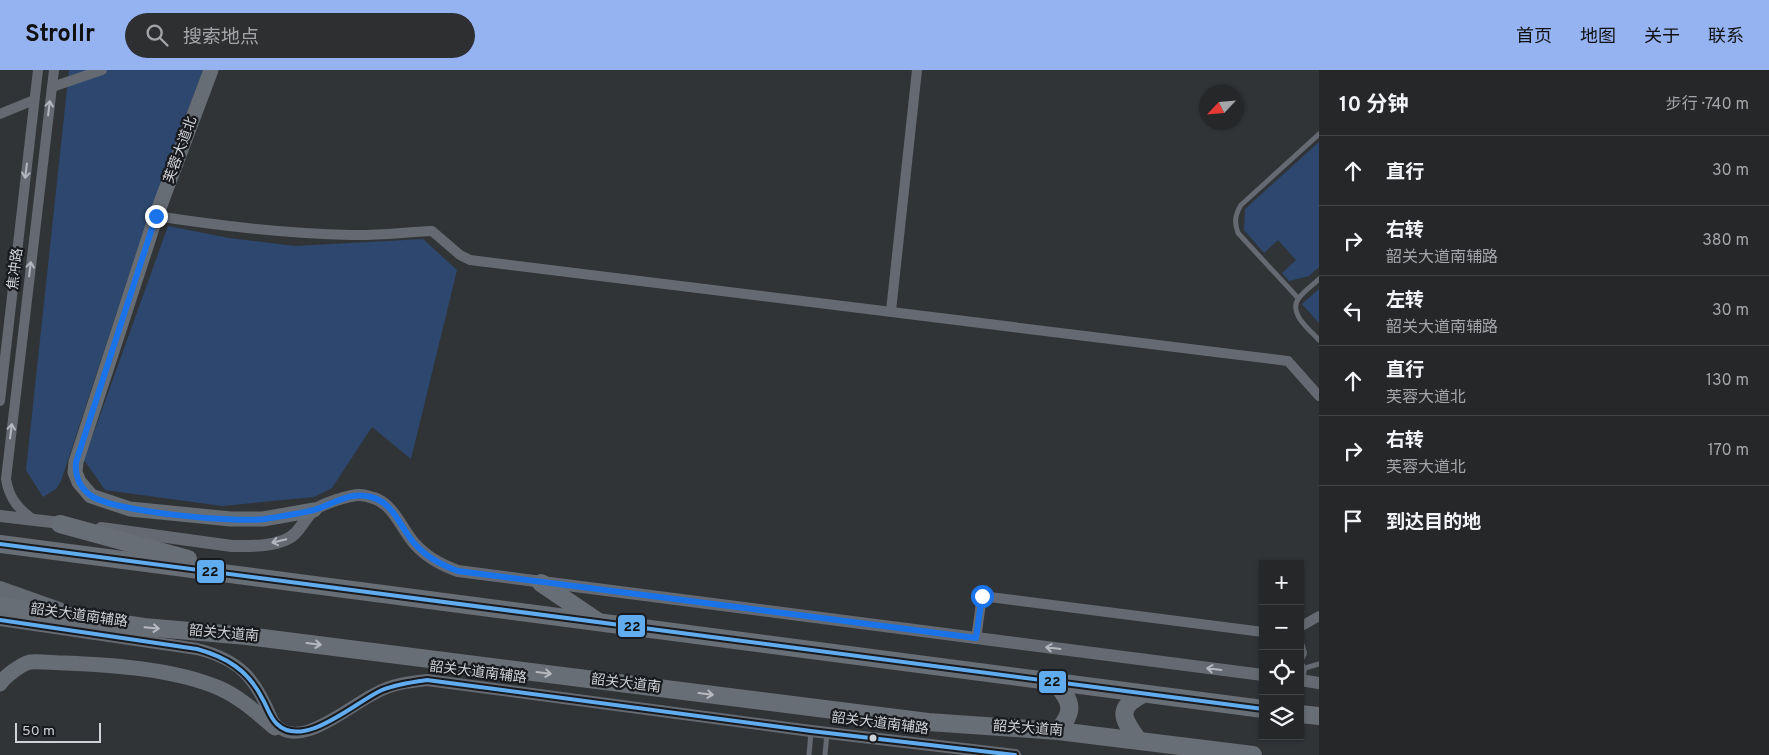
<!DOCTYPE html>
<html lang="zh">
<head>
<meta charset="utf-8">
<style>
  body { margin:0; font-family:Overpass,"Noto Sans SC",sans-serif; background:#2d2f31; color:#f1f3f6 }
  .controls { position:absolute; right:15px; bottom:15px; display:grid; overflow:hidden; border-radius:0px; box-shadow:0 1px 4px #0004 }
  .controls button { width:45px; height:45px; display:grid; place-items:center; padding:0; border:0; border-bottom:1px solid #424446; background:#252729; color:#f1f3f6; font:25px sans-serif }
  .compass { position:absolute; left:1199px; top:15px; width:45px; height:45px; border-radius:50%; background:#252729; box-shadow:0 1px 4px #0004; rotate:244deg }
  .scale { position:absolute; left:15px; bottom:12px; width:86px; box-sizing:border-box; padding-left:5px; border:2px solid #cfd2d7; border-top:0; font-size:14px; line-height:18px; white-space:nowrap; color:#cfd2d7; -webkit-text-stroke:4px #181a1e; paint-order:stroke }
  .stop { position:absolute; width:15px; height:15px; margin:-11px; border:4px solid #1a73e8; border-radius:50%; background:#fff }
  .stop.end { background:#1a73e8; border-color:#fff; box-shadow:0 1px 5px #0008 }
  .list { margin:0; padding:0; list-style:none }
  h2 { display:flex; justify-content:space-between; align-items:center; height:65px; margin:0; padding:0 20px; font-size:21px }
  h2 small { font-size:16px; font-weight:400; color:#a3a5a8 }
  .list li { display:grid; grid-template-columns:32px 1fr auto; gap:15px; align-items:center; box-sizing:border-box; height:70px; padding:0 20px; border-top:1px solid #424446 }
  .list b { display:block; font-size:19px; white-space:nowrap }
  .list p { margin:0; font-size:16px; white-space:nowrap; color:#a3a5a8 }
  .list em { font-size:16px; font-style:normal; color:#a3a5a8 }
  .icon { flex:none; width:28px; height:28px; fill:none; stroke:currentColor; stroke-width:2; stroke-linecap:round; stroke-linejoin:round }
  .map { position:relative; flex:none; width:1319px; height:685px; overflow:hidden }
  header { display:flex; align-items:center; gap:30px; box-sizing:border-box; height:70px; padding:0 25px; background:#95b2f1; color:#111 }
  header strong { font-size:24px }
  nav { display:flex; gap:28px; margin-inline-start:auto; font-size:18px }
  .search { width:350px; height:45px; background:#2d2f31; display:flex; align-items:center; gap:12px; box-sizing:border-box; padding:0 18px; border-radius:28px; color:#a3a5a8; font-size:19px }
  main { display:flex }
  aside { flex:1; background:#252729 }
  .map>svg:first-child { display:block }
</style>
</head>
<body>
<header>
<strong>Strollr</strong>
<div class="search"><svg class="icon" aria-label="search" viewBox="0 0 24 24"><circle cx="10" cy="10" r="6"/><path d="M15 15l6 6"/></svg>搜索地点</div>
<nav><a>首页</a><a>地图</a><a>关于</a><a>联系</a></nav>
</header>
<main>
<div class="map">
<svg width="1319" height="685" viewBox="0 0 1319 685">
  <rect width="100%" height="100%" fill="#313437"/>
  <g fill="#2d476e">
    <path d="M69,0H203L149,144L61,411L56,419L43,427L26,400Z"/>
    <path d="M1319,72V197L1309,206L1289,211L1282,203L1296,190L1278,170L1264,183L1244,160L1245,139Z"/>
    <path d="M168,156L229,168L295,176L423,169L457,200L411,389L372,357L332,418L314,427L222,436L105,420L84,390Z"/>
    <path d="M1319,219V253L1302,234Z"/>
  </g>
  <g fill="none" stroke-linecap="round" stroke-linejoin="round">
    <g stroke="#656a72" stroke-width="5">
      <path d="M1319,209C1313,215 1304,221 1299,228C1287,243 1310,260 1319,270"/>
      <path d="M1298,228L1238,163C1234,152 1235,145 1241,135L1319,64"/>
      <path d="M1302,599L1319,594"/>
      <path d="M809,685L811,662"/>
      <path d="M825,685L827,663"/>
    </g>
    <g stroke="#656a72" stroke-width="10">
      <path d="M52,17L102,0"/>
      <path d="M0,44L34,30"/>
      <path d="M156,146C221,156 286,164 351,165C378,166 405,162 432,161L460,185L470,190L1288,291L1319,326"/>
      <path d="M891,241L917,0"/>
      <path d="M0,331L38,0"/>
      <path d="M34,450C18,439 9,428 6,409L54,0"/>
      <path d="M1300,557L1319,546"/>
      <path d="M976,569L982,526L1263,562"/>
      <path d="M1300,576L1302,583L1300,587"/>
      <path d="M1300,596L1302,599L1300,610"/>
    </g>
    <g stroke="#656a72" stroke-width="12">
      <path d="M0,446L69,454"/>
      <path d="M101,458L232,476C249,476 268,477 285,470C299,465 303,450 313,441C321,434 349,425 360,425C364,425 370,427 374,428C394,435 401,458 414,473C426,487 441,495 458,501L1263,605"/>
      <path d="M0,550L197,579C242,590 256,610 273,651C296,685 348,636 376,623C392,614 409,612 427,610L811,661L1015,685"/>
      <path d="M1300,610L1319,613"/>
    </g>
    <g stroke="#676d75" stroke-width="15">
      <path d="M211,0L156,146L76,392L75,402L79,412L91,426L130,439L231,449H263L314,440"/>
      <path d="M0,614C4,607 21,594 30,592C41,591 54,593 65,593C113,595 175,599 219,618C240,627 258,644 275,658"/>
    </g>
    <path stroke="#656b73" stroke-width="16" d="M0,519L59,540"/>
    <g stroke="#686e75" stroke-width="18">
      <path d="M60,454L188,489"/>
      <path d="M0,474L1263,639"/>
      <path d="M541,513L597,551"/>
      <path d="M0,536L144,557L247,566L928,652L1058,661L1253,685"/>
      <path d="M1056,613C1072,633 1075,640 1058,661"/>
      <path d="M1300,644L1319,646"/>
      <path d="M1138,670C1122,648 1116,638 1143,624"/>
    </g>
    <g stroke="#181a1e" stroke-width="8">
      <g id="bus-1">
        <path d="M0,474L1263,639"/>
        <path d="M0,550L197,579C226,587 248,600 262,628C267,636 270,648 277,654C304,680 355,632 382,620C396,614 412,612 427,610L811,661L1015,685"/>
      </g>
    </g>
    <use href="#bus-1" stroke="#60acee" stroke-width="4"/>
  </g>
  <defs><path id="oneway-shaft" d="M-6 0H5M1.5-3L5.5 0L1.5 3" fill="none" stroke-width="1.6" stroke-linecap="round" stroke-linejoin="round" transform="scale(1.25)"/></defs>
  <g stroke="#b4b8be">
    <use href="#oneway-shaft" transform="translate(49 38) rotate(-83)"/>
    <use href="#oneway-shaft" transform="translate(26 101) rotate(97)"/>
    <use href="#oneway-shaft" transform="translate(30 199) rotate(-83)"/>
    <use href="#oneway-shaft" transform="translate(11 361) rotate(-83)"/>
    <use href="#oneway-shaft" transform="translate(279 471) rotate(166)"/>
    <use href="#oneway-shaft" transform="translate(1053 578) rotate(-173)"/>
    <use href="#oneway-shaft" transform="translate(1214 599) rotate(-173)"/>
  </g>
  <g stroke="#b5b9be">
    <use href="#oneway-shaft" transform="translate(152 558) rotate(5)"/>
    <use href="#oneway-shaft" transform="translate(314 574) rotate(7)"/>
    <use href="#oneway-shaft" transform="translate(544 603) rotate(7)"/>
    <use href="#oneway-shaft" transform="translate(706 624) rotate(7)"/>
  </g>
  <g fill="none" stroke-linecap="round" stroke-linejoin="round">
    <path stroke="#1a73e8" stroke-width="6" d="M156,146L76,392C75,405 78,416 90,425C113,442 235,453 265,449C281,446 298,444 314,440C334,434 349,421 371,427C394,433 400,457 414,473C426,487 441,495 458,501L976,568L982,526"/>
  </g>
  <circle fill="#cfd2d7" stroke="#181a1e" stroke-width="2" cx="873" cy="668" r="4.5"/>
  <g text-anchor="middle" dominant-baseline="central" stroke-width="4.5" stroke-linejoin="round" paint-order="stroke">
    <g font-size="14" fill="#cfd2d7" stroke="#181a1e">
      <text transform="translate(181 80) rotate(-70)">芙蓉大道北</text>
      <text transform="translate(16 199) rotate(-83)">焦冲路</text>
      <text transform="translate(79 546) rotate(8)">韶关大道南辅路</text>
      <text transform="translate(224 564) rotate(5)">韶关大道南</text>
      <text transform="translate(478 603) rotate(7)">韶关大道南辅路</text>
      <text transform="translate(626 614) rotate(7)">韶关大道南</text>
      <text transform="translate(880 654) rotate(7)">韶关大道南辅路</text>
      <text transform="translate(1028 659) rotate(4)">韶关大道南</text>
    </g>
  </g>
  <g stroke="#181a1e" stroke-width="2">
    <rect x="196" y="489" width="29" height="25" rx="5" fill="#60acee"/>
    <rect x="617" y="544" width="29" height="24" rx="5" fill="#60acee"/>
    <rect x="1038" y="600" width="29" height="24" rx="5" fill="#60acee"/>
  </g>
  <g font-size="14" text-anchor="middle" font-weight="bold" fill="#111">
    <text x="210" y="506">22</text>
    <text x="632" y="561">22</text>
    <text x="1052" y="616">22</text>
  </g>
</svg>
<div class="controls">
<button>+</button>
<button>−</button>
<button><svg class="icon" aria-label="locate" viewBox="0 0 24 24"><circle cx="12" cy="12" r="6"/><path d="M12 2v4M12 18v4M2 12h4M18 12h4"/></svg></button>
<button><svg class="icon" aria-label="layers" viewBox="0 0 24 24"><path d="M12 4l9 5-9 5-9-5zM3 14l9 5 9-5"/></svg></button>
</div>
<svg class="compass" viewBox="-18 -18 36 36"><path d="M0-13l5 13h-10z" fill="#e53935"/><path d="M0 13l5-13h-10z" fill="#a3a5a8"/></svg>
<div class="scale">50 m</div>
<div class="stop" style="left:982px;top:526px"></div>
<div class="stop end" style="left:156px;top:146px"></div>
</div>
<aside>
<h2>10 分钟<small>步行 · 740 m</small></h2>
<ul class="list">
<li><svg class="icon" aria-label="ahead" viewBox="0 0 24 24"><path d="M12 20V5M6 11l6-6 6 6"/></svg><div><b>直行</b></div><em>30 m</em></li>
<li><svg class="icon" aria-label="right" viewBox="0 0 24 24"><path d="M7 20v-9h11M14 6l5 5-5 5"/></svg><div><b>右转</b><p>韶关大道南辅路</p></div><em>380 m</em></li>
<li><svg class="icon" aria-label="left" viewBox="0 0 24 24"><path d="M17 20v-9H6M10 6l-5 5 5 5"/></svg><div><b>左转</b><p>韶关大道南辅路</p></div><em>30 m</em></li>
<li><svg class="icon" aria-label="ahead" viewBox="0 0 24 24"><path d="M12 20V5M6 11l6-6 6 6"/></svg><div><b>直行</b><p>芙蓉大道北</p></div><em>130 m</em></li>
<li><svg class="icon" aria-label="right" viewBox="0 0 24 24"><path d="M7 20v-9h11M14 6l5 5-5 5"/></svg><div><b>右转</b><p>芙蓉大道北</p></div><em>170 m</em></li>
<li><svg class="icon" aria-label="arrive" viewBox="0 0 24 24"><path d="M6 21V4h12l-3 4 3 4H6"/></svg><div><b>到达目的地</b></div></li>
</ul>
</aside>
</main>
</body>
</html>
